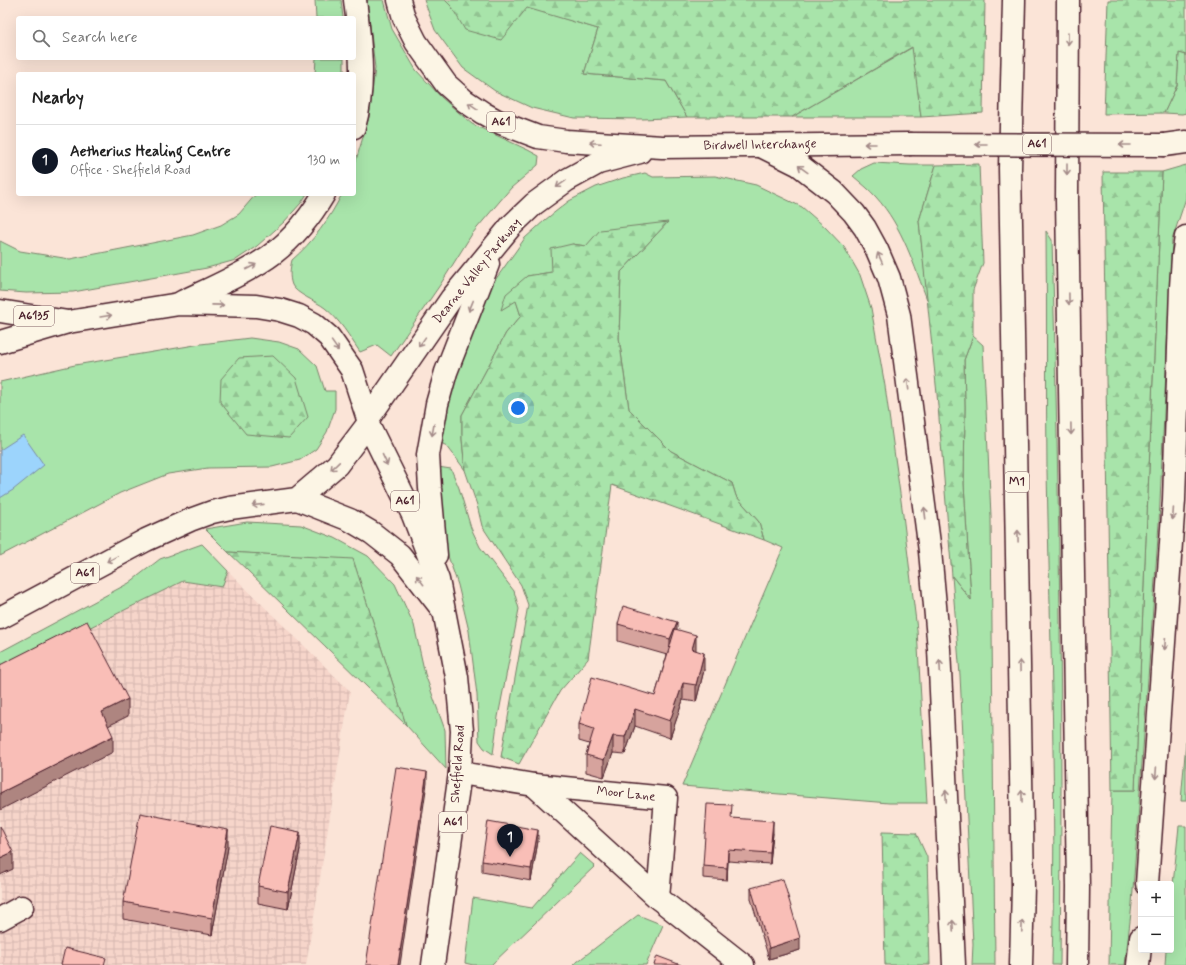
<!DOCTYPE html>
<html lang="en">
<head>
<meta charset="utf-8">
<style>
  body { margin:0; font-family:Mynerve,sans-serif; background:#f2f2f2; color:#222 }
  .controls { position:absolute; right:12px; bottom:12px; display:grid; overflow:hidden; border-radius:4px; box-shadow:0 4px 16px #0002 }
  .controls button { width:36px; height:36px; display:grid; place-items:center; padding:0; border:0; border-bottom:1px solid #e0e0e0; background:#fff; color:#222; font:20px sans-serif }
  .you { position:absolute; left:518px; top:408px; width:14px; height:14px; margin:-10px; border:3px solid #fff; border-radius:50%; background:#1a73e8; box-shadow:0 0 0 6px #1a73e833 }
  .badge { display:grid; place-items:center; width:26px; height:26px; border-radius:50%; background:#111827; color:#fff; font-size:13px; font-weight:700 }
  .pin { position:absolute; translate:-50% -33px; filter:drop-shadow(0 1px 2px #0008) }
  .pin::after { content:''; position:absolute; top:21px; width:14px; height:12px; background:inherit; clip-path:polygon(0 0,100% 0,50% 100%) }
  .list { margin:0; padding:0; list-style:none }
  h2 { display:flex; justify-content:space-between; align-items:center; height:52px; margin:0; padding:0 16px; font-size:17px }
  h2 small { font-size:13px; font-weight:400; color:#767676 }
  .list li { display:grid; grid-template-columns:26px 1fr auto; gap:12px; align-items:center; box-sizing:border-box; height:72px; padding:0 16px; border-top:1px solid #e0e0e0 }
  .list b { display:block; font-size:15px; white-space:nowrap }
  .list p { margin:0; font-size:13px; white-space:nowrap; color:#767676 }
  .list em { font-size:13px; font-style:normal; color:#767676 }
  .icon { flex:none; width:22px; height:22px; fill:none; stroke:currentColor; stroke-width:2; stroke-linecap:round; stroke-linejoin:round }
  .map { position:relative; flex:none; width:1186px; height:965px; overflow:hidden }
  .search { position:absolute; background:#fff; box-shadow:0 4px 16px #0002; left:16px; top:16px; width:340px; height:44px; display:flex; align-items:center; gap:10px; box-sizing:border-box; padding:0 14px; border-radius:4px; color:#767676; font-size:15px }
  .panel { position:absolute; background:#fff; box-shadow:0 4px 16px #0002; left:16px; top:72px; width:340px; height:124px; border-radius:4px }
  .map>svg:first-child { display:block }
</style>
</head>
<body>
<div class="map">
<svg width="1186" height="965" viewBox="0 0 1186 965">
  <defs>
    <pattern id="industrial-grid" width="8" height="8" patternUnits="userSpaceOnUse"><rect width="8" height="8" fill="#f6d5ca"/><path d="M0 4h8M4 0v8" fill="none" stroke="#d4b6ae"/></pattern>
    <pattern id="forest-firs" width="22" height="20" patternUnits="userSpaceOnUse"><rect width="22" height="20" fill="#a8e4aa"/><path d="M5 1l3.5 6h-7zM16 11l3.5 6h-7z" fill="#92c392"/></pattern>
  </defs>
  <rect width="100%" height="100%" fill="#fbe4d7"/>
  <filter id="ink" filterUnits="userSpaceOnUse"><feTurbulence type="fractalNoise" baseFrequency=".025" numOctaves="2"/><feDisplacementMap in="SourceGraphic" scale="8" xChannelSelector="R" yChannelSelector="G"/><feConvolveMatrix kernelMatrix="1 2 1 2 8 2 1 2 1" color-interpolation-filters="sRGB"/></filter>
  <g filter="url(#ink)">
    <path fill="url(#industrial-grid)" d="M228,571L350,691L306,965H0V672L183,581L222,587Z"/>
    <g fill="#a8e4aa" stroke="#79826a">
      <path d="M315,0H341L343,18H316Z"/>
      <path d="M367,0H384L392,29L416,70L441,97L472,124L528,150L539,156L538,165L511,188L472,234L440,285L391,356L377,345L360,352C349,336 340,320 325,308C316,301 296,294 292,285C289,277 290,268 292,260C313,242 330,218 342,194H354V167L369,117L375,68Z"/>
      <path d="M424,0H445L451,6L527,7L598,29L584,74L666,81L687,117L643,119L574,118L532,108L495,91L463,68L435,30Z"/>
      <path d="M913,47L921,117H792Z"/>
      <path d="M1179,52L1186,55V113L1182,114L1164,113L1177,85Z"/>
      <path d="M316,58H344V74H315Z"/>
      <path d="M874,163L910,165H936L919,221L928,302C914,266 903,227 876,197C869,189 861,183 853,176L861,169Z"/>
      <path d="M1186,165V198L1172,240L1159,523L1132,904L1125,965H1109L1112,790H1135L1162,172Z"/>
      <path d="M645,173L653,177L715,176L756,185L802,207L825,227L844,247L860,275L871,308L885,386L903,515L917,630L927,803H889L682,786L783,548L764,540L759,522L736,496L732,483L671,451L629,409L619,338L621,272L667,223L586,246L572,244L552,272L527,276L502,309L516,300L521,316L506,333L462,415V439L465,470L447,446L439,442L447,393L480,308L493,283L525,238L545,220L569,201L596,187L623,178Z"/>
      <path d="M256,194H307L301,203L284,222L257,246L236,260L207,268L73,292L26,293L0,291V241L20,251L70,259L193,235L221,225L239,214Z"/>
      <path d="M1046,231L1052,240C1059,482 1063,723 1060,965H1052C1057,800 1050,636 1047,471C1046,391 1047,311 1046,231Z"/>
      <path d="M973,336L983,345L991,516L995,965H972L973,944L960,675L952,576L971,600L964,484L965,407L964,360Z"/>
      <path d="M250,338L279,342L299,349L317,366L325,391H335V409L327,432L316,449L300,460L272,467L208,468L168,474L120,493L0,556V382L75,365L201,344Z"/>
      <path d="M438,467L451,469L459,488L471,528L480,547L514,591L519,609L498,717L493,754L484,748L479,741L477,695L469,631L458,585L446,550Z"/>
      <path d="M247,522L301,525L335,538L368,556L395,584L414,625L425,674L445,730L446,769L406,725L353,560L228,552L205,529Z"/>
      <path d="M202,544L228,571L222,587L183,581L0,672V652L129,583L160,559Z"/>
      <path d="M1186,742V801H1181Z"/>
      <path d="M1179,826H1186V965H1165L1166,950H1171V904Z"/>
      <path d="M580,853L595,866L491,965H473L465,963L473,898L532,908Z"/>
      <path d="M638,915L663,925L646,965H573Z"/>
    </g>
    <g fill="url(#forest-firs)" stroke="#79826a">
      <path d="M445,0H985L983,113L921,117L912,47L792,117H687L666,81L584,74L598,29L527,8L501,40L465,30L451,6Z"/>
      <path d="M1108,0H1186V55L1179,53L1177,85L1164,113L1104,114Z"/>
      <path d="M979,164L983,263L973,290V336L964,360L965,407L964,484L971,600L952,576L937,394L919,221L936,165Z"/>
      <path d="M1103,172H1162L1135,790H1112Z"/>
      <path d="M668,222L621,272L619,338L629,409L671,451L732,483L736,496L759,522L764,540L612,485L588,659L560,691L519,764L501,757L528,605L521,585L482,526L477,505L465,470L462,439V415L506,333L521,316L516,301L501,310L506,294L527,276L552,272L551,249L572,244L586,246L600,230Z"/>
      <path d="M273,356L296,378L308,417L289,438L246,434L220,402L221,379L239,358Z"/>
      <path d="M228,552L353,559L406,725L247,570Z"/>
      <path d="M882,832L916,833L927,857L930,965H885Z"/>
    </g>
    <path fill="#9cd4fc" stroke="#7b8ca8" d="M23,435L44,465L13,490L0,498V450Z"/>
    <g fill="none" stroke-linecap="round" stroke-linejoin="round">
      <g stroke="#4a1f2b" stroke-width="25">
        <g id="street">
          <path d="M460,773L534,785L658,898L743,965"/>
          <path d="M534,785L666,798L658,898"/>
          <path d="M0,919L22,907"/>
        </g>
      </g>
      <g stroke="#4a1f2b" stroke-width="25">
        <path id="primary" d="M0,311L68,322"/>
      </g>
      <g stroke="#4a1f2b" stroke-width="25">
        <g id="highway">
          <path d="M399,0L404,18L416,42L446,84L465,101L483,113L501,123L538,137L566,141L662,147L909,144"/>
          <path d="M1014,0L1010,168L1023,886L1021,965"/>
          <path d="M1068,0L1067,200L1078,887L1077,965"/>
          <path d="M354,127C366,86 360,42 355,0"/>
          <path d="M1164,145L1186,142"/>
          <path d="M761,146L799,165L834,192L854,213L865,228L877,250L889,278L899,315L930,551L939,649L954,965"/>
          <path d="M182,302C207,290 235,278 259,263C286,247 308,221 324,194"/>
          <path d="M0,342L68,322L179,304L256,306L280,310L299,316L314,324L329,337L352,370L368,419V424L337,465L297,499L230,508L212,512L190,520L146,540L0,618"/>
          <path d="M368,419L451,299L511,226L534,204L567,180L598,163L640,152"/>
          <path d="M368,424L413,515L438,580L457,677L462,731L460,773L433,965"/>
          <path d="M297,499L350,520L372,533L400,555L442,609"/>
          <path d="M436,555L430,488L428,455L437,404L446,372L488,264"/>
          <path d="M1147,884L1174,500L1181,287L1183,257L1186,237"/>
          <path d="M1138,965L1141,938"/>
        </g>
      </g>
      <use href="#street" stroke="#fcf5e5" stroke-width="22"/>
      <use href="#primary" stroke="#fcf5e5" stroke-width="22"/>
      <use href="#highway" stroke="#fcf5e5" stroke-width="22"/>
      <g stroke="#4a1f2b" stroke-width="25" stroke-linecap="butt">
        <path id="highway-bridge" d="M909,144L1164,145"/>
      </g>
      <use href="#highway-bridge" stroke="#fcf5e5" stroke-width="22"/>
    </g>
    <g fill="#d6a39d" stroke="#4a1f2b">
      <path d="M618,624L677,630L696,651L704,670L696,702L683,700L670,738L635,726L625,754L613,753L604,777L586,772V755L589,744L579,741V724L655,696L667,655L618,641Z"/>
      <path d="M732,818L773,833L770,864L728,861L727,880L703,878V866Z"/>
      <path d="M538,841L531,881L482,872V861Z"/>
      <path d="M228,847L212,935L123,919V902Z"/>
      <path d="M300,849L288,909L258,903V886Z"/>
      <path d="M751,888L800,950L769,959L751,899Z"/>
    </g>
    <g fill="#ae8580" stroke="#4a1f2b">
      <path d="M677,622V639L670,656V639Z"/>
      <path d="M696,635V652L692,649Z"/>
      <path d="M704,653V670L696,702V685Z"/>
      <path d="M683,683V700L670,738V721Z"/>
      <path d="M128,699V716L102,729V712Z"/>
      <path d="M635,709V726L625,754V737Z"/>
      <path d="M113,736V752L0,810V793Z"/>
      <path d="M613,736V753L604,777V760Z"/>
      <path d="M427,772V783L400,965H398Z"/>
      <path d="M773,821V833L770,864V853Z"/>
      <path d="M228,830V847L212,935V918Z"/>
      <path d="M538,830V841L531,881V869Z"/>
      <path d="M300,832V849L288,909V892Z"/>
      <path d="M728,850V861L727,880V868Z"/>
      <path d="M13,852V869L0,875V858Z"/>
      <path d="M800,938V950L769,959V948Z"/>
    </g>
    <g fill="#f9beb7" stroke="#4a1f2b">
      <path d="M623,606L677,622L670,639L618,624Z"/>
      <path d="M87,621L128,699L102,712L113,736L0,793V665Z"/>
      <path d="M675,629L696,635L692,649L704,653L696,685L683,683L670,721L635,709L625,737L613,736L604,760L586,755L594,729L579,724L592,677L655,696Z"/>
      <path d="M396,767L427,772L398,965H366Z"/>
      <path d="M707,804L732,805L731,818L773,821L770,853L728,850L727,868L703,866Z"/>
      <path d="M140,813L228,830L212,918L123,902Z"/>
      <path d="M488,821L538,830L531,869L482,861Z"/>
      <path d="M0,826L13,852L0,858Z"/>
      <path d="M270,826L300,832L288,892L258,886Z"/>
      <path d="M783,879L800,938L769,948L751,888Z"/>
      <path d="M65,948L106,958L104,965H61Z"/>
      <path d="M657,956L681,965H654Z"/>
    </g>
    <defs><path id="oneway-shaft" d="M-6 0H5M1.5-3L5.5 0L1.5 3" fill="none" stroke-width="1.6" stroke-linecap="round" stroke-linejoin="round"/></defs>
    <g stroke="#a38a88">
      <use href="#oneway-shaft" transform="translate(1068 39) rotate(90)"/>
      <use href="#oneway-shaft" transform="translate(473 106) rotate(-146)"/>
      <use href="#oneway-shaft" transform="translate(595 143) rotate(-177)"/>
      <use href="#oneway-shaft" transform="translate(870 144) rotate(180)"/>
      <use href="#oneway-shaft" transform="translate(981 144) rotate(-180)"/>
      <use href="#oneway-shaft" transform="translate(1125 145) rotate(-180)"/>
      <use href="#oneway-shaft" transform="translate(803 169) rotate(-144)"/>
      <use href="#oneway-shaft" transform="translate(1067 169) rotate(90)"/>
      <use href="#oneway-shaft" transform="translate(561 184) rotate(145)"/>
      <use href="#oneway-shaft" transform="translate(880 258) rotate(-114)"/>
      <use href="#oneway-shaft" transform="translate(251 267) rotate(-27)"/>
      <use href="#oneway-shaft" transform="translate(1069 299) rotate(89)"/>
      <use href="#oneway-shaft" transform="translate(218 305) rotate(1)"/>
      <use href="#oneway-shaft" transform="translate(471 306) rotate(112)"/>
      <use href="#oneway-shaft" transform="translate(106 316) rotate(-9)"/>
      <use href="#oneway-shaft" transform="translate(422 342) rotate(125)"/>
      <use href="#oneway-shaft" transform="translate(335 346) rotate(55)"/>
      <use href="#oneway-shaft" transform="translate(908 384) rotate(-97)"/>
      <use href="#oneway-shaft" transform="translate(1071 429) rotate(89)"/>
      <use href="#oneway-shaft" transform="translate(433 430) rotate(100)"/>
      <use href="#oneway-shaft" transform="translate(385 460) rotate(65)"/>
      <use href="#oneway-shaft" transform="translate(335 466) rotate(136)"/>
      <use href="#oneway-shaft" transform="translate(258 505) rotate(174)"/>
      <use href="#oneway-shaft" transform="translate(925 513) rotate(-97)"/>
      <use href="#oneway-shaft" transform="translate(1173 514) rotate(94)"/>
      <use href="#oneway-shaft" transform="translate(1018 536) rotate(-91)"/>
      <use href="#oneway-shaft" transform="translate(112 559) rotate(152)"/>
      <use href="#oneway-shaft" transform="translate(420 580) rotate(-128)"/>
      <use href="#oneway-shaft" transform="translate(1165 644) rotate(94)"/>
      <use href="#oneway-shaft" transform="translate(940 666) rotate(-93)"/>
      <use href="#oneway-shaft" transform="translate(1020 666) rotate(-91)"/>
      <use href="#oneway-shaft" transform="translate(1156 773) rotate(94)"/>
      <use href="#oneway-shaft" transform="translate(946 796) rotate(-93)"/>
      <use href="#oneway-shaft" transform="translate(1022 796) rotate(-91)"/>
      <use href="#oneway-shaft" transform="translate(953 926) rotate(-93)"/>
      <use href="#oneway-shaft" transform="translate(1022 926) rotate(-88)"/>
    </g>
  </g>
  <g text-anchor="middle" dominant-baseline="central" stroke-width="3.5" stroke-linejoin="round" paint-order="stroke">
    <g fill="#fcf5e5" stroke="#7f5f63" stroke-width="1">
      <rect x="487" y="112" width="28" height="20" rx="3"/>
      <rect x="1023" y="134" width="28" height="20" rx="3"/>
      <rect x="14" y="306" width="40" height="20" rx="3"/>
      <rect x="1005" y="472" width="24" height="20" rx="3"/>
      <rect x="391" y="491" width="28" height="20" rx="3"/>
      <rect x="71" y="563" width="28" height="20" rx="3"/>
      <rect x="439" y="812" width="28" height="20" rx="3"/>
    </g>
    <g font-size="12" font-weight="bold" fill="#4a1f2b">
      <text x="501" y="122">A61</text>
      <text x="1037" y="144">A61</text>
      <text x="34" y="316">A6135</text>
      <text x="1017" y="482">M1</text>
      <text x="405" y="501">A61</text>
      <text x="85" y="573">A61</text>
      <text x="453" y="822">A61</text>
    </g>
    <g font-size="13" fill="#4a1f2b" stroke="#fcf5e5">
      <text transform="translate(760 145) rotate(-1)">Birdwell Interchange</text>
      <text transform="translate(477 271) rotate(-51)">Dearne Valley Parkway</text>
      <text transform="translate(458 764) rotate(-86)">Sheffield Road</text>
      <text transform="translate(626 794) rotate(6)">Moor Lane</text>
    </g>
  </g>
</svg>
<div class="controls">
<button>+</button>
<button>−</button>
</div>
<div class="you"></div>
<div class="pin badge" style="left:510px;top:857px">1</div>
<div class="search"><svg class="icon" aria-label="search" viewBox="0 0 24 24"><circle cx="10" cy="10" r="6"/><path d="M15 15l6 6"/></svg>Search here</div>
<section class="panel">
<h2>Nearby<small></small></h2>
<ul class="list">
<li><span class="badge">1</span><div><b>Aetherius Healing Centre</b><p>Office · Sheffield Road</p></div><em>130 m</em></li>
</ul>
</section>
</div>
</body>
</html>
